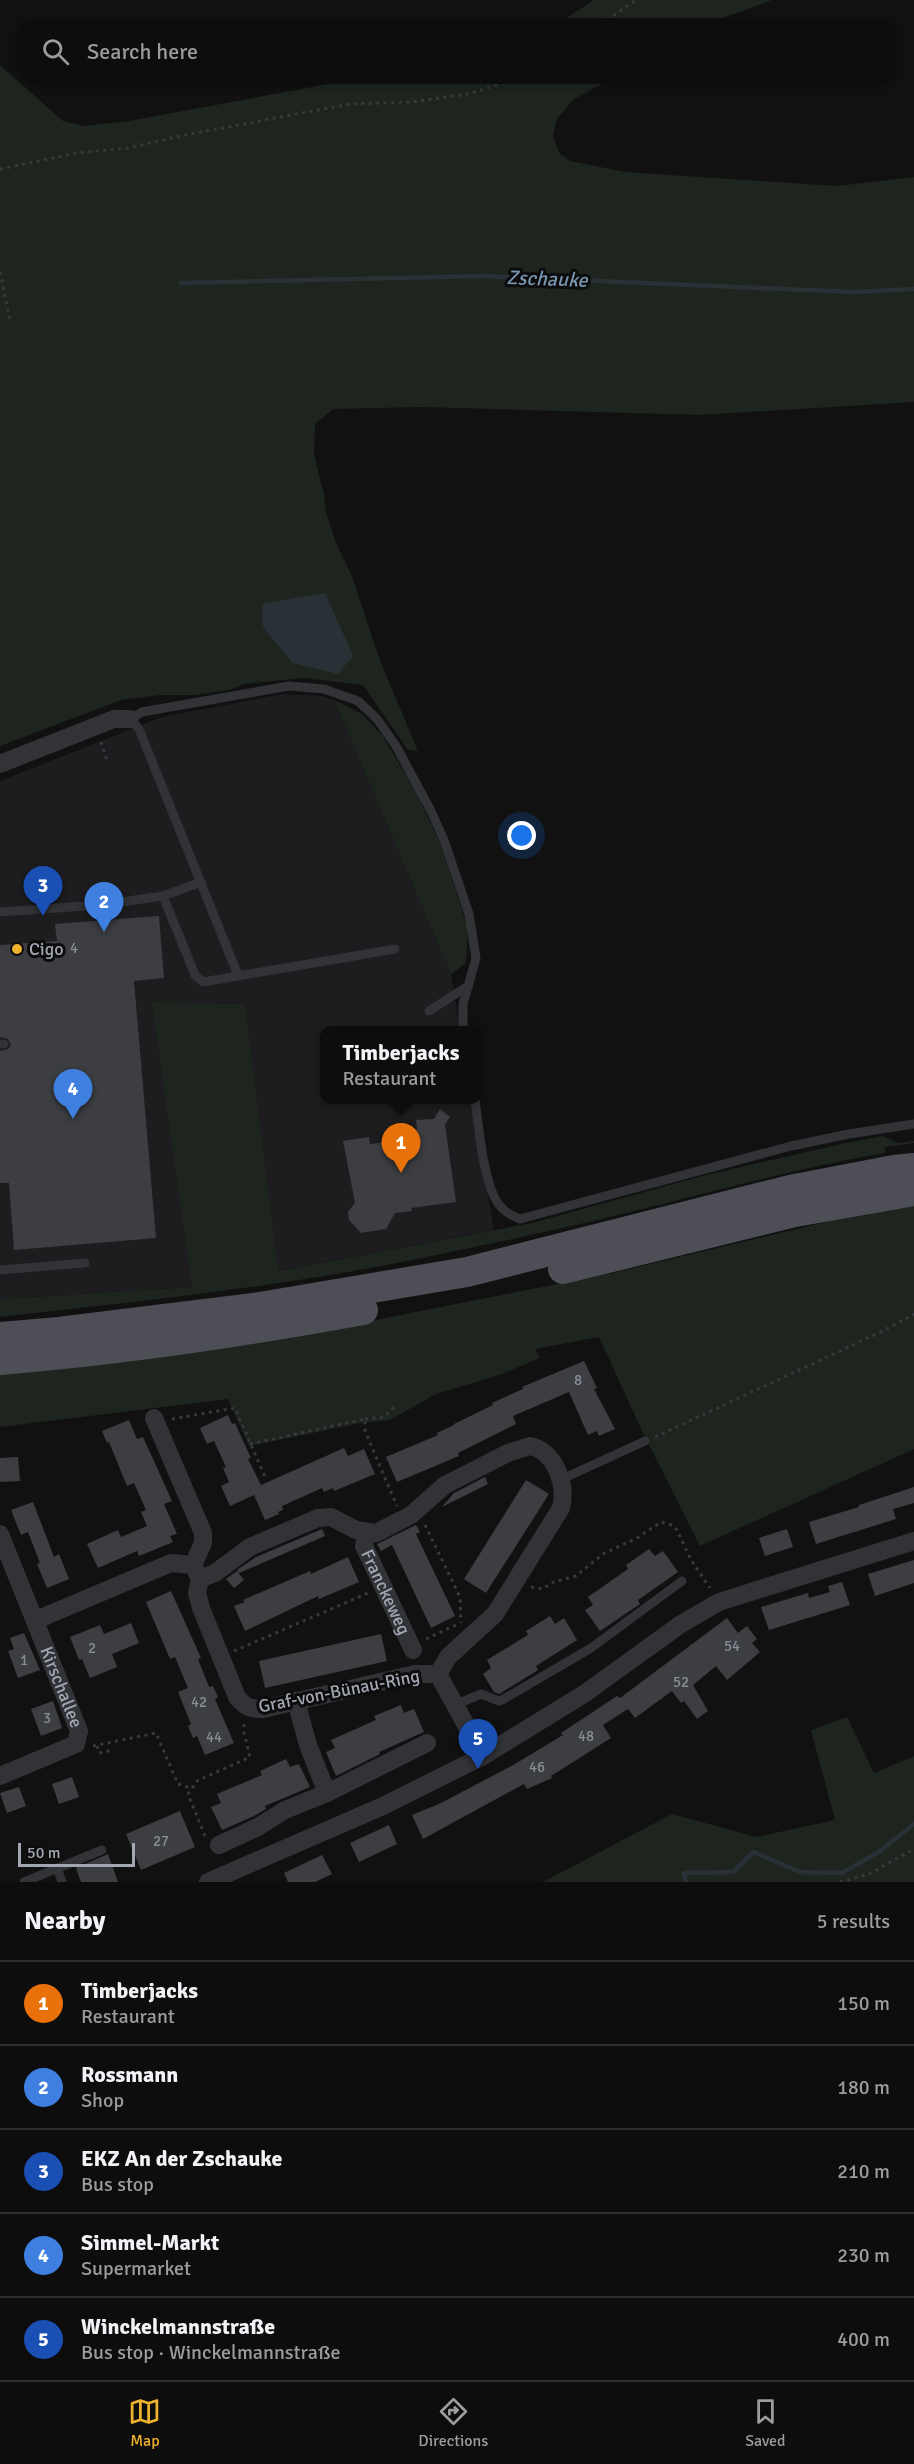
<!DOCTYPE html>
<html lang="en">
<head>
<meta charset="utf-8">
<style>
  body { margin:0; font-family:Signika,sans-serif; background:#161617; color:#f1f3f6 }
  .scale { position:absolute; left:18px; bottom:15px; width:117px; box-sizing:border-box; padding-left:6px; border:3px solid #a2a7b3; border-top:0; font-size:16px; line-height:21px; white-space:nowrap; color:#a2a7b3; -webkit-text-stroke:4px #0c0c0d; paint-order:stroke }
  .you { position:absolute; left:522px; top:836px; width:21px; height:21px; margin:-15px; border:4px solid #fff; border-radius:50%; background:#1a73e8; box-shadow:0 0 0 9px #1a73e833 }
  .badge { display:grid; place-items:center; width:39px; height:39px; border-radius:50%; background:#efb22c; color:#fff; font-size:20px; font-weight:700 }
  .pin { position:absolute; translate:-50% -50px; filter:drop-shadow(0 2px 3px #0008) }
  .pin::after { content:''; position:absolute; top:32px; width:21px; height:18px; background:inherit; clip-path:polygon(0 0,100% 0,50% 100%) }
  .popup { position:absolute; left:320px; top:1026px; width:162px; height:78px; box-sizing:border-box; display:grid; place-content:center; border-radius:12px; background:#0d0d0e; filter:drop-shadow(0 2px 4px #0005); font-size:20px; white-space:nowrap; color:#9a9c9e }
  .popup b { font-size:22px; color:#f1f3f6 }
  .popup::after { content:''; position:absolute; left:50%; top:100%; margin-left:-12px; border:12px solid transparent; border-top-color:#0d0d0e }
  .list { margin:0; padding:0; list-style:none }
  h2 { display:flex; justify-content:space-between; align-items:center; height:78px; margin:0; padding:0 24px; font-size:26px }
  h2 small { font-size:20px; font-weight:400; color:#9a9c9e }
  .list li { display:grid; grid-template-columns:39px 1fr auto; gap:18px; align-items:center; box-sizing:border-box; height:84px; padding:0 24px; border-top:2px solid #2d2d2e }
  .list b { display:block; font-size:22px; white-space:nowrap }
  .list p { margin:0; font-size:20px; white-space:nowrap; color:#9a9c9e }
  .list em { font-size:20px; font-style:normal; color:#9a9c9e }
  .icon { flex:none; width:33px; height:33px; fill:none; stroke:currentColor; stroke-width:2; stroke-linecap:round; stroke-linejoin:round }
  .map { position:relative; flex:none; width:914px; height:1882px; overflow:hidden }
  .search { position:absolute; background:#0d0d0e; box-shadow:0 3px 9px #0003; left:18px; right:18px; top:18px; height:66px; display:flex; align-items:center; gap:15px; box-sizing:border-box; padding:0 21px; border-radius:18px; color:#9a9c9e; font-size:22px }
  .sheet { height:498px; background:#0d0d0e }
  nav { display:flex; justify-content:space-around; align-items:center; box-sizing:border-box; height:84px; border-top:2px solid #2d2d2e; background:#0d0d0e; font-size:16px; color:#9a9c9e }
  nav a { display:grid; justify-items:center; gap:3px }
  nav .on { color:#efb22c }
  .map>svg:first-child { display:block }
</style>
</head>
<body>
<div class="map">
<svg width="914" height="1882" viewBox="0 0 914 1882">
  <rect width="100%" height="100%" fill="#111112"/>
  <path fill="#1d1d1f" d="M284,694L322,696L334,700L451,974L460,1030H324V1100H472L494,1230L277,1271L245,1004L153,1002L192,1287L0,1299V781L162,717Z"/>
  <g fill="#1d251e">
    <path d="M594,0H772L706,24H557Z"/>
    <path d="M0,65L63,121L84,126L128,121L361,78H613L574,99L556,120L553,137L559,153L570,161L625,172L837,186L914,177V402L700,415L422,407L333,409L315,424L314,455L324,495L326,512L336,543L352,576L379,658L418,751L408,750L363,685L303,678L244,684L233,689L196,695H160L121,700L0,746Z"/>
    <path d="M334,700L362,714L382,735L415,790L440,843L468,928L466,963L451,974Z"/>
    <path d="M152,1002L245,1004L278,1271L532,1223L706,1175L846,1143L883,1136L898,1143L914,1141V1143L885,1147V1153C802,1167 720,1190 638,1210C567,1228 494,1243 422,1258C282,1287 141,1301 0,1317V1299L192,1287Z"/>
    <path d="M914,1206V1449L700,1546L643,1433L599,1337L535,1349L540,1358L502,1374L436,1394L390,1420L361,1423L249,1446L228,1399L0,1427V1372L360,1323L617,1272L834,1220Z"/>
    <path d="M847,1717L874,1773L914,1756V1882H543L672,1814L756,1837L835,1820L811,1730Z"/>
  </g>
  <path fill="#293137" d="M325,593L353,656L338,674L293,663L263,627L262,604Z"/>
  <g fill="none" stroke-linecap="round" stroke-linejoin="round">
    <g stroke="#293137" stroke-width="4.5">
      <path d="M181,283L482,276L854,292L914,289"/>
      <path d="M686,1882L684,1873L733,1872L754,1852L800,1872L842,1873L880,1851L914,1824"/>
    </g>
  </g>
  <g fill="#3d3e42">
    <path d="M159,916L164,978L134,981L156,1238L14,1250L9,1183H0V1051L8,1049L11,1045L8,1039L0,1037V945L57,941L55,924Z"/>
    <path d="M440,1109L450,1117L445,1124L456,1202L411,1208L412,1211L395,1213L386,1229L361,1233L349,1220L348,1212L355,1203L343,1141L369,1137L370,1144L394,1141L393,1133L417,1130L416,1120L434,1119Z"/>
    <path d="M584,1361L597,1388L594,1389L615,1429L599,1436L597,1431L588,1435L569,1392L513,1416L516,1424L458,1453L459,1456L397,1482L386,1457L438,1435L437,1433L454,1425V1424L493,1405L492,1403L523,1389L522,1387Z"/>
    <path d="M228,1415L232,1424L235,1423L251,1458L248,1459L261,1485L344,1448L348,1456L364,1449L375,1474L334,1491L333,1488L324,1492L322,1488L282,1506L283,1510L278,1512L279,1514L265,1520L254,1495L230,1506L221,1486L229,1482L223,1468L226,1467L214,1441L207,1444L200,1428Z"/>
    <path d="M129,1420L137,1439L143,1437L172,1501L164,1504L177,1534L170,1536L173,1542L139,1556L137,1551L98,1568L87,1544L118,1530L121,1537L147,1526L141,1512L146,1510L134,1483L127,1486L109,1442L107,1443L102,1431Z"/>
    <path d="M18,1457L20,1481L0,1482V1458Z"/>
    <path d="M485,1477L488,1484L442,1507L454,1493Z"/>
    <path d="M526,1480L549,1494L486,1593L464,1579Z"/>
    <path d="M914,1487V1503L893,1509L896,1519L816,1544L809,1522L859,1507V1505Z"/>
    <path d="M33,1502L54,1557L59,1554L69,1579L47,1588L37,1564L40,1563L28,1532L21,1535L11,1510Z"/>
    <path d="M416,1525L420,1532L416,1534L455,1616L431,1628L392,1545L381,1551L377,1544Z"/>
    <path d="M322,1529L325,1536L239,1573L237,1570L256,1557Z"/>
    <path d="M787,1529L793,1547L765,1556L759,1538Z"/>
    <path d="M649,1549L655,1556L663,1551L678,1572L638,1600L640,1604L600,1631L585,1610L593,1605L588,1597L628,1569L626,1565Z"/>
    <path d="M348,1557L359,1582L319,1599L318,1596L245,1631L234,1606L245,1602L243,1600L310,1571L311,1574Z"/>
    <path d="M914,1560V1583L875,1596L868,1574Z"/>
    <path d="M237,1571L244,1580L234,1588L226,1579Z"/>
    <path d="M842,1582L850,1605L769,1630L761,1607L808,1593L809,1598L830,1592L828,1586Z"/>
    <path d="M171,1591L201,1658L198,1659L209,1687L213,1686L218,1697L215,1699L234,1743L205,1755L197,1736L193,1738L188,1726L191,1724L178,1692L188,1688L175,1657L170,1659L146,1602Z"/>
    <path d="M550,1616L555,1624L564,1618L577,1640L536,1666L538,1670L517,1683L499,1694L494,1692L483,1674L491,1668L487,1660L528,1635L526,1631Z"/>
    <path d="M727,1618L738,1633L747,1626L757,1639L752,1643L760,1652L727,1680L716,1666L693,1685L708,1711L697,1719L684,1701L681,1703L672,1691L635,1718L628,1709L603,1725L611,1738L551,1776L552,1778L527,1789L524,1784L423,1839L412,1815L441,1803L515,1764L563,1735L561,1733L617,1696L620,1698Z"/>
    <path d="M131,1623L139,1643L112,1654L117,1667L90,1678L82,1659L79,1660L70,1637L100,1625L104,1634Z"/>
    <path d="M24,1633L40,1670L18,1678L8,1651L14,1649L10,1638Z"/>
    <path d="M381,1634L387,1661L265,1688L259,1661Z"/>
    <path d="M53,1701L62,1728L41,1736L31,1709Z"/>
    <path d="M401,1705L404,1713L414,1709L424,1732L379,1752L380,1754L336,1776L326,1752L335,1748L331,1740L376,1720L374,1716Z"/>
    <path d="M286,1759L290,1767L299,1764L310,1787L265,1806L266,1809L254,1816L222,1830L211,1807L221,1803L217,1794L262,1775L260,1771Z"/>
    <path d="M72,1777L79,1797L59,1804L52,1784Z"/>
    <path d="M19,1787L26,1806L7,1813L0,1793Z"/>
    <path d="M180,1811L195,1847L141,1870L126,1834Z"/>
    <path d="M389,1825L397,1844L359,1862L350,1843Z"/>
    <path d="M108,1854L118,1882H81L76,1868Z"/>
    <path d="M322,1855L332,1874L315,1882H288L284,1873Z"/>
  </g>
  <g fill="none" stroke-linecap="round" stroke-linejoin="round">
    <g stroke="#38393e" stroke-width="3" stroke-dasharray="3 4.5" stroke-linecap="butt">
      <path d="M601,24L636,0"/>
      <path d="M0,169L77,153L128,148L190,134L350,104L412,102L468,94L519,78"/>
      <path d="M0,272L11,324"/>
      <path d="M101,742L107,760"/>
      <path d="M172,1419L235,1408L266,1479"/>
      <path d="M365,1419L384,1417L394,1407"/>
      <path d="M655,1437L883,1331L914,1314"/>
      <path d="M250,1444L365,1419V1431L397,1506"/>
      <path d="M425,1525L460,1597L461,1623"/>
      <path d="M531,1587L542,1589L554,1582L576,1576L603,1554L637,1538L661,1522L672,1525L677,1530L691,1560L710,1588"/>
      <path d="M426,1639L458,1624"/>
      <path d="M234,1651L368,1593"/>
      <path d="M93,1746L156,1733L178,1784L191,1788"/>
      <path d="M97,1746L99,1753L113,1750"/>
      <path d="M205,1836L188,1794L197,1781L250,1757L244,1732V1722"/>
      <path d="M840,1882L869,1874L914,1849"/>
    </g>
    <g stroke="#323337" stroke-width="9">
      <path d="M163,896L195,975L203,982L395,949"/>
      <path d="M0,912L100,905L163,896L201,882"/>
      <path d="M238,975L139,729L130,719L142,712L289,686L324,689L358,701L377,719L396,746L431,811L444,840L469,914L476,958L463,1004V1030"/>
      <path d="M429,1011L468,986"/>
      <path d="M0,1044H4"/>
      <path d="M475,1100C479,1128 483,1179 497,1202C503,1211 510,1215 520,1219L791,1146L849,1134L914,1124"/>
      <path d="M0,1270L85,1263"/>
      <path d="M560,1480L645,1441"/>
      <path d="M455,1705L481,1694L499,1701L504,1699L591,1648L682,1581"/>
      <path d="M57,1868L62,1882"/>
      <path d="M24,1882L102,1850"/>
    </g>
    <g stroke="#323337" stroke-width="18">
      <path d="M0,764L114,719H130"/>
      <path d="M154,1418L203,1533V1543L193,1565L200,1579"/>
      <path d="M530,1446C555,1451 567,1485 561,1508L495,1614L448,1657L438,1674H415L263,1709C250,1709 245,1707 237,1697L201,1608L197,1593L200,1579L215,1573L250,1547L318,1518L331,1517L356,1530L376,1533L411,1515L445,1485L508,1453Z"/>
      <path id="s1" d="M366,1533L364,1546L413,1650"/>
      <path id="s2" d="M0,1534L79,1731L76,1744L0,1776"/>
      <path d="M36,1620L171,1563L193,1565"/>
      <path d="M438,1674L483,1756"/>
      <path d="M296,1701L308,1745L327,1793"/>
      <path d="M219,1845L258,1827L285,1810L327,1793L427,1743"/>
      <path d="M208,1882L383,1806L483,1756L584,1694L681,1624L719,1602L914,1541"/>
    </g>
    <g stroke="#4e4f56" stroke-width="30">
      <path d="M563,1269L795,1212L914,1191"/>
      <path d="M0,1337L59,1332L260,1307L467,1272L790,1190L894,1170L914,1168"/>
      <path d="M0,1360C122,1350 243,1332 363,1310"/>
    </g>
  </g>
  <circle fill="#efb22c" stroke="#0c0c0d" stroke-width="2" cx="17" cy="949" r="6"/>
  <g text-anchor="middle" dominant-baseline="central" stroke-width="6" stroke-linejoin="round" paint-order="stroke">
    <g font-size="15" fill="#898d97">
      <text x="74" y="948">4</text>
      <text x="578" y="1380">8</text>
      <text x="732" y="1646">54</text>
      <text x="92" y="1648">2</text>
      <text x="24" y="1660">1</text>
      <text x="681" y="1682">52</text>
      <text x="199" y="1702">42</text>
      <text x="47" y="1718">3</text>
      <text x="586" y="1736">48</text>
      <text x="214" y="1737">44</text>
      <text x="537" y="1767">46</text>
      <text x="161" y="1841">27</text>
    </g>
    <g font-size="18" fill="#a2a7b3" stroke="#0c0c0d" text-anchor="start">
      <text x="29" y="949">Cigo</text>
    </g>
    <g font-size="18" fill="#a2a7b3" stroke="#0c0c0d">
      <text stroke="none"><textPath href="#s1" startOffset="64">Franckeweg</textPath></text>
      <text stroke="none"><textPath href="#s2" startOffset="165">Kirschallee</textPath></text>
      <text transform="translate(339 1691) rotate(-11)">Graf-von-Bünau-Ring</text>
    </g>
    <g font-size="20" font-style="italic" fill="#7994ae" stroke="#0c0c0d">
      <text transform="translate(547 279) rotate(2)">Zschauke</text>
    </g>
  </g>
</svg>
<div class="scale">50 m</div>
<div class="you"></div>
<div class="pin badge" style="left:401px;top:1173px;background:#e8710a">1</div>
<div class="popup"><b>Timberjacks</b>Restaurant</div>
<div class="pin badge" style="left:104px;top:932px;background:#3f7fe0">2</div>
<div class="pin badge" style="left:43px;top:916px;background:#1a4fb4">3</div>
<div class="pin badge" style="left:73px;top:1119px;background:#3f7fe0">4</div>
<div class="pin badge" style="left:478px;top:1769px;background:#1a4fb4">5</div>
<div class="search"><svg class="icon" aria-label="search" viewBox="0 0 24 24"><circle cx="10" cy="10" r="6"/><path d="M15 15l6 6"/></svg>Search here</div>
</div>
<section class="sheet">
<h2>Nearby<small>5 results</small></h2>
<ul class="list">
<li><span class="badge" style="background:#e8710a">1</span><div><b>Timberjacks</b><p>Restaurant</p></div><em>150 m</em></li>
<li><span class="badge" style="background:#3f7fe0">2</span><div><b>Rossmann</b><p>Shop</p></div><em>180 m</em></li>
<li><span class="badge" style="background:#1a4fb4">3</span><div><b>EKZ An der Zschauke</b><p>Bus stop</p></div><em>210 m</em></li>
<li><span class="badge" style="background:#3f7fe0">4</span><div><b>Simmel-Markt</b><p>Supermarket</p></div><em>230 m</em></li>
<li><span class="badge" style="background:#1a4fb4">5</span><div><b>Winckelmannstraße</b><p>Bus stop · Winckelmannstraße</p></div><em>400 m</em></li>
</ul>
</section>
<nav>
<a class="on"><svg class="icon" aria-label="map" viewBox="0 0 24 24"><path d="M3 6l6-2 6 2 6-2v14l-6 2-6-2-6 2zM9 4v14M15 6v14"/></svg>Map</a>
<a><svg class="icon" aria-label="directions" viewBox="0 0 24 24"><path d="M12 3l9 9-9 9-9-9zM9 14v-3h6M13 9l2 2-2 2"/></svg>Directions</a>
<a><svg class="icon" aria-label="saved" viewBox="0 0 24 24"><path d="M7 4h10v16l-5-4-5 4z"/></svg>Saved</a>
</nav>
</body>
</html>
